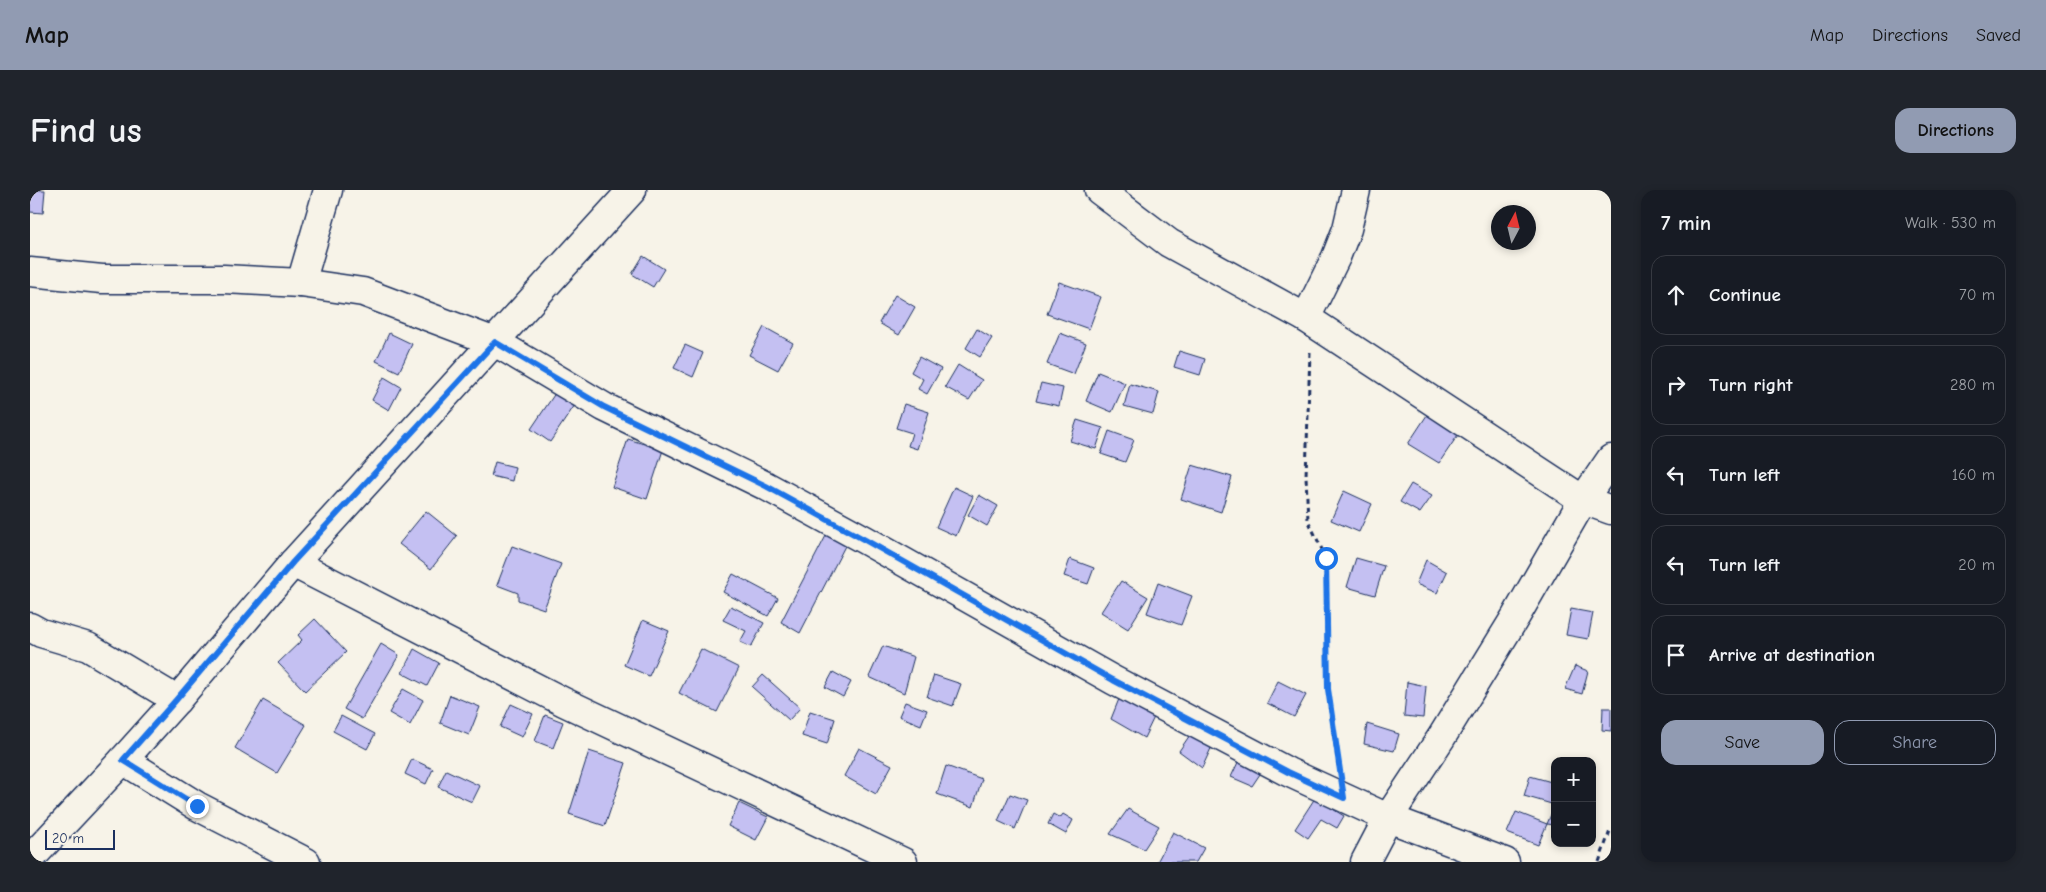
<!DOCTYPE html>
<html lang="en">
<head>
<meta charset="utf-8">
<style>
  body { margin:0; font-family:"Comic Neue",sans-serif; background:#20242c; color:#f1f3f6 }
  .controls { position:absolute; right:15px; bottom:15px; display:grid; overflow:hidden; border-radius:10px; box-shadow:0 2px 8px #0003 }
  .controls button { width:45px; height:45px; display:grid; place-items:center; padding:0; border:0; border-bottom:1px solid #363941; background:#171b24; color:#f1f3f6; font:25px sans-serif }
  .compass { position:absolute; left:1461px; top:15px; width:45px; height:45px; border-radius:50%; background:#171b24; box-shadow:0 2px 8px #0003; rotate:7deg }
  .scale { position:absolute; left:15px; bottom:12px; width:70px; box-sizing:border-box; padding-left:5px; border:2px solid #1b2f5e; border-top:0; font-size:14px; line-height:18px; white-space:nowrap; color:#1b2f5e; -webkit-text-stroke:4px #f7f3e8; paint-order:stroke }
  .stop { position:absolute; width:15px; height:15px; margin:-11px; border:4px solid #1a73e8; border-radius:50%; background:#fff }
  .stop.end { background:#1a73e8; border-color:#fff; box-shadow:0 1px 5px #0008 }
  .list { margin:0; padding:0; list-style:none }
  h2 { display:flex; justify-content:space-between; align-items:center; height:65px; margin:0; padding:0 20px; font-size:21px }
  h2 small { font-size:16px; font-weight:400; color:#9ea1a6 }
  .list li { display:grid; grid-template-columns:32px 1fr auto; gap:15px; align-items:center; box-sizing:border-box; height:80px; margin:0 10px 10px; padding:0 10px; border:1px solid #363941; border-radius:15px }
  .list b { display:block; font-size:19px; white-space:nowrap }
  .list em { font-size:16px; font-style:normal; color:#9ea1a6 }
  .actions { display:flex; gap:10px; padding:15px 20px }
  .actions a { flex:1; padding:11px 0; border:1px solid #919bb2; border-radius:15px; text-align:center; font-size:18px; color:#919bb2 }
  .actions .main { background:#919bb2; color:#111 }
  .icon { flex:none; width:28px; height:28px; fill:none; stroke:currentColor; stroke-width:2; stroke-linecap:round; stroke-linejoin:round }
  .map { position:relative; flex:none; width:1581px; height:672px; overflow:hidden; border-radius:15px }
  header { display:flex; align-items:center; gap:30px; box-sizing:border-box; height:70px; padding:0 25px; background:#919bb2; color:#111 }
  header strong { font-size:24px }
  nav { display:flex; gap:28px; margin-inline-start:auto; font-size:18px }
  .intro { display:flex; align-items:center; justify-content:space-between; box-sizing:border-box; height:120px; padding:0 30px }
  h1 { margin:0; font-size:35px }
  .button { padding:12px 22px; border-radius:15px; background:#919bb2; color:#111; font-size:18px; font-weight:700 }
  main { display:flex; gap:30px; padding:0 30px }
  aside { flex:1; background:#171b24; border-radius:15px; box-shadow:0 2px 8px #0003 }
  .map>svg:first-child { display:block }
</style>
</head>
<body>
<header>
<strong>Map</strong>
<nav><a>Map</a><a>Directions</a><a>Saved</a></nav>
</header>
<div class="intro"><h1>Find us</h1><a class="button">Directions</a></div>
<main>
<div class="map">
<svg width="1581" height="672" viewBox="0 0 1581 672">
  <rect width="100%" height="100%" fill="#f7f3e8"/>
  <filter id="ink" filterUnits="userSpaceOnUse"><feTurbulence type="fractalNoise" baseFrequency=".02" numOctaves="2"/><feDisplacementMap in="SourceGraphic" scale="10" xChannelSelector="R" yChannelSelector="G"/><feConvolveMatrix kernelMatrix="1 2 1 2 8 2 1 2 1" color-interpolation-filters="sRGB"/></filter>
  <g filter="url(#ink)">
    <g fill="#c4c0f2" stroke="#1b2f5e">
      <path d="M0,0H15L13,23L0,22Z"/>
      <path d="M613,66L634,79L623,97L602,84Z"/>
      <path d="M1029,92L1071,107L1059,139L1017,124Z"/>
      <path d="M865,105L885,117L869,145L849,133Z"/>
      <path d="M734,137L763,153L748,180L719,165Z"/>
      <path d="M947,139L962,148L950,167L936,158Z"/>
      <path d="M359,143L382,154L369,182L346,171Z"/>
      <path d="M1030,143L1056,153L1044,184L1017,174Z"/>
      <path d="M655,155L673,163L663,187L644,178Z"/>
      <path d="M1149,161L1175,169L1170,185L1144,177Z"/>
      <path d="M889,167L911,179L897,204L888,199L893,189L881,182Z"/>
      <path d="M928,175L952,190L939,210L915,197Z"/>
      <path d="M1068,182L1095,193L1082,222L1056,211Z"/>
      <path d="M354,187L371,197L359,220L342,210Z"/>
      <path d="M1011,193L1033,198L1029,216L1006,211Z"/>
      <path d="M1100,194L1129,202L1123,224L1094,216Z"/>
      <path d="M530,196L549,209L520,252L501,239Z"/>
      <path d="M874,214L899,222L887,259L878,256L882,243L866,238Z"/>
      <path d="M1399,222L1430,242L1409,273L1378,254Z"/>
      <path d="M1047,230L1073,238L1066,259L1040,251Z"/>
      <path d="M1079,241L1104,250L1095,272L1071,264Z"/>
      <path d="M598,249L633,260L617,309L582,297Z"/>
      <path d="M465,272L485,277L482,291L461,286Z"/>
      <path d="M1162,275L1202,287L1191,322L1151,309Z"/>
      <path d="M1381,294L1402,306L1390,323L1370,312Z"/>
      <path d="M924,297L943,306L926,346L906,337Z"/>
      <path d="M1314,301L1342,314L1329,342L1301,330Z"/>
      <path d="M949,305L968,316L957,336L938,325Z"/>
      <path d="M396,321L427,346L401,379L369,354Z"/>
      <path d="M798,342L817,352L770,443L751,432Z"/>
      <path d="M482,356L531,374L514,419L488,410V403L467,395Z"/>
      <path d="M1326,368L1354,376L1345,405L1317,397Z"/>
      <path d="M1040,369L1064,378L1058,394L1034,386Z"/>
      <path d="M1396,370L1417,382L1407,403L1386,394Z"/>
      <path d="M703,384L748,408L738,426L693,402Z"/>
      <path d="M1091,391L1118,407L1098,439L1071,422Z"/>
      <path d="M1128,393L1162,406L1151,435L1117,423Z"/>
      <path d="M701,416L734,433L721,457L710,452L716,441L693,430Z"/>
      <path d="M1541,419L1563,423L1558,449L1536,445Z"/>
      <path d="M285,429L316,462L275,501L248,473L272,450L268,445Z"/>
      <path d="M613,430L639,441L619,486L594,475Z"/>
      <path d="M351,454L369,465L332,529L314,519Z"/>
      <path d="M853,456L884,467L874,503L839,487Z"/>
      <path d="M384,459L409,473L397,496L372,483Z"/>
      <path d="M671,459L709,478L687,522L649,503Z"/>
      <path d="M1545,476L1558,481L1552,504L1535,499Z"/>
      <path d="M803,482L821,492L813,507L795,497Z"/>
      <path d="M733,485L770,518L759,530L722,497Z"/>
      <path d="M904,485L931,494L923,516L897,507Z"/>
      <path d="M1248,491L1276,505L1264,527L1237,513Z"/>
      <path d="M1377,492L1396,496L1393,528L1374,526Z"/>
      <path d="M373,499L393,510L380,535L359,523Z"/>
      <path d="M1091,504L1126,523L1114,548L1081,529Z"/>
      <path d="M420,505L450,517L439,545L410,533Z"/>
      <path d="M233,510L276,535L247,583L205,558Z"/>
      <path d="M875,512L897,520L891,535L869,526Z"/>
      <path d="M481,514L503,524L492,547L470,537Z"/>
      <path d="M1573,518H1581V541L1572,540Z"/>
      <path d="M780,521L805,529L797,554L772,546Z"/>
      <path d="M515,525L533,532L523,558L505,551Z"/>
      <path d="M311,526L345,544L337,559L303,541Z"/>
      <path d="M1337,534L1369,544L1364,561L1334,554Z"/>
      <path d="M1162,542L1183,554L1172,578L1149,561Z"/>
      <path d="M829,558L862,575L846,604L814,586Z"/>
      <path d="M559,561L596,573L575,636L539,624Z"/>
      <path d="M1211,566L1232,581L1222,596L1201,587Z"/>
      <path d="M382,569L403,579L396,594L375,584Z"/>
      <path d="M916,576L952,589L943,617L907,604Z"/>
      <path d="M416,580L450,596L442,612L408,597Z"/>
      <path d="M1500,586L1525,593V635L1517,634L1525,615L1494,606Z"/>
      <path d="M980,604L997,610L985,639L968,631Z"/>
      <path d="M1285,608L1314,626L1307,638L1291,629L1278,648L1265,639Z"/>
      <path d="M709,613L738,627L726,650L698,636Z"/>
      <path d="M1098,619L1129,636L1114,659L1080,644Z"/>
      <path d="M1486,622L1517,634L1508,655L1477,643Z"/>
      <path d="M1023,624L1030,628L1033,624L1043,630L1036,644L1018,634Z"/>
      <path d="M1143,642L1174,658L1166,672H1127Z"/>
    </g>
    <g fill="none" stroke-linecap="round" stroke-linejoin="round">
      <g stroke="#1b2f5e" stroke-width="31">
        <g id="minor">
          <path d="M1069,0L1139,53L1276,128L1553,310L1581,320"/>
          <path d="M0,82L72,89H194L271,93L333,102L465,152L574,217L736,296L835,350L1083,490L1258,582L1358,628L1475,672"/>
          <path d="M271,93L298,0"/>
          <path d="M1276,128L1306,67L1317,39L1326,0"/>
          <path d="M263,373L534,512L873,672"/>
          <path d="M0,437L11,443L58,457L147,510"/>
          <path d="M93,570L167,616L276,672"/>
          <path d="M0,669L93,570L147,510L263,373L602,0"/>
          <path d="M1335,672L1358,628L1411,548L1486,426L1553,310L1581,269"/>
        </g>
      </g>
      <g stroke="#1b2f5e" stroke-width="3" stroke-dasharray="5 4" stroke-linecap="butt">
        <path d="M1280,162L1276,286L1278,330L1296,368L1298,499L1309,578"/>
        <path d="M1569,672L1581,638"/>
      </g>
      <use href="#minor" stroke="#f7f3e8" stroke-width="28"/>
    </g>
  </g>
  <g fill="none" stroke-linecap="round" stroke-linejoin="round" filter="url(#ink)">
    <path stroke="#1a73e8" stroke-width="6" d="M167,616L93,570L146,510L263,372L465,152L574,217L736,296L835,350L1083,490L1258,582L1314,608L1298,499L1296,368"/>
  </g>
</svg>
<div class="controls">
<button>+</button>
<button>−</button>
</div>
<svg class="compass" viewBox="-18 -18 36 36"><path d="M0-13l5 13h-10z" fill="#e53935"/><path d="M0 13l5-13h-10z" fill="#9ea1a6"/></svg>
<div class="scale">20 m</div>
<div class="stop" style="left:1296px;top:368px"></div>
<div class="stop end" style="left:167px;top:616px"></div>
</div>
<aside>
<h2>7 min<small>Walk · 530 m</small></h2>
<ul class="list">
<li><svg class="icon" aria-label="ahead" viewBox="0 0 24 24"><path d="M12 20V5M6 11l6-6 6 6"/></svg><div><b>Continue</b></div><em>70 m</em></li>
<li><svg class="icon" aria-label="right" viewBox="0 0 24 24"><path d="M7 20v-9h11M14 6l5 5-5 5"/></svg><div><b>Turn right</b></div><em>280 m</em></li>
<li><svg class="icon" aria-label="left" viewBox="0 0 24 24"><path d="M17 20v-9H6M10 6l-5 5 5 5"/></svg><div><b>Turn left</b></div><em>160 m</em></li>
<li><svg class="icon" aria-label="left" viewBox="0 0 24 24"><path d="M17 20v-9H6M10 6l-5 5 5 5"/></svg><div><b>Turn left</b></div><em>20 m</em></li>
<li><svg class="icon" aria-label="arrive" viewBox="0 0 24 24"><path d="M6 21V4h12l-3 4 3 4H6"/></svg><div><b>Arrive at destination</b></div></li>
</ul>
<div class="actions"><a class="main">Save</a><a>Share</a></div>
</aside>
</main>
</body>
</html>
